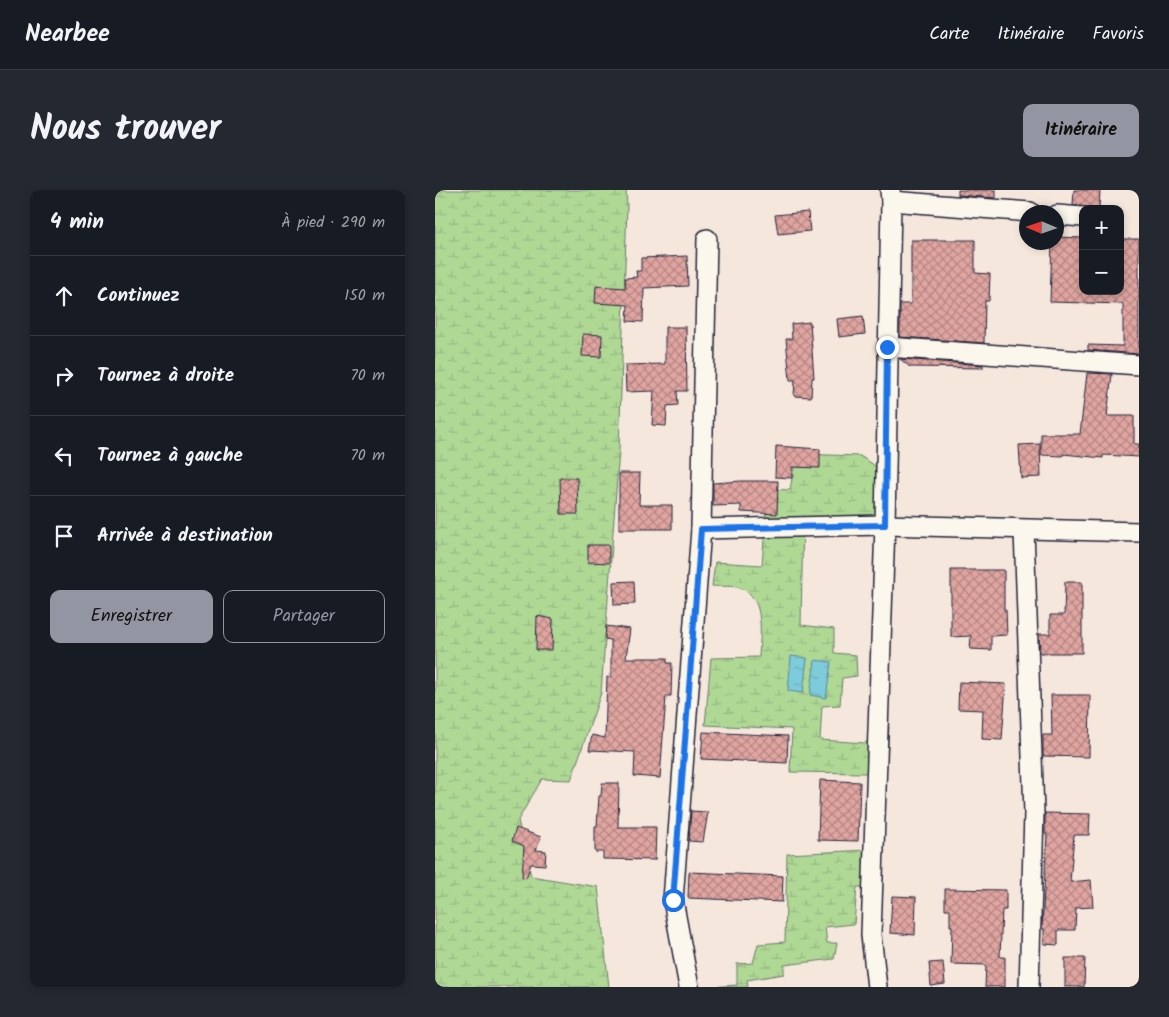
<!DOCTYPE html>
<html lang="fr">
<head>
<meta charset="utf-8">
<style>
  body { margin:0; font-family:Kalam,sans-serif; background:#242831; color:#f1f3f6 }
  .controls { position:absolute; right:15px; top:15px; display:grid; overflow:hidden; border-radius:10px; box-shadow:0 2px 8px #0003 }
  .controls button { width:45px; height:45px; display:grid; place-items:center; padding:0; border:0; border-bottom:1px solid #363941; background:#171b24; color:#f1f3f6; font:25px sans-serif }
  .compass { position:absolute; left:584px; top:15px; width:45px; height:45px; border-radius:50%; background:#171b24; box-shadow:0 2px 8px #0003; rotate:272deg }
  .stop { position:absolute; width:15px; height:15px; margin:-11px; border:4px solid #1a73e8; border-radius:50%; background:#fff }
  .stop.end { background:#1a73e8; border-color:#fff; box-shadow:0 1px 5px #0008 }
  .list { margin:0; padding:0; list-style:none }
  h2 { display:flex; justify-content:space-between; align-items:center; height:65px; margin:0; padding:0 20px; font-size:21px }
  h2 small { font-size:16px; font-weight:400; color:#9ea1a6 }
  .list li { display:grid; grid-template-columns:32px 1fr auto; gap:15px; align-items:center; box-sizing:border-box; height:80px; padding:0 20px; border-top:1px solid #363941 }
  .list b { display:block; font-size:19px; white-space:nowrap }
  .list em { font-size:16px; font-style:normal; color:#9ea1a6 }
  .actions { display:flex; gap:10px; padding:15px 20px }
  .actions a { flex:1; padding:11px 0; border:1px solid #9495a2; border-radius:10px; text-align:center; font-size:18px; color:#9495a2 }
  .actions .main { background:#9495a2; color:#111 }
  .icon { flex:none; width:28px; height:28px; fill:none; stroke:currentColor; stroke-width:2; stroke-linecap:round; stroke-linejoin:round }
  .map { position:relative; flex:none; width:704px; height:797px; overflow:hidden; border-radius:10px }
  header { display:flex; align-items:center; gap:30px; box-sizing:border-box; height:70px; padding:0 25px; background:#171b24; border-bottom:1px solid #363941 }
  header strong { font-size:24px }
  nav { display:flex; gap:28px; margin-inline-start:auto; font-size:18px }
  .intro { display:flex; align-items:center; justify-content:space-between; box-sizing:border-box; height:120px; padding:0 30px }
  h1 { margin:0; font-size:35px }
  .button { padding:12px 22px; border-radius:10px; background:#9495a2; color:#111; font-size:18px; font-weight:700 }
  main { display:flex; gap:30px; padding:0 30px }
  aside { flex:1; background:#171b24; border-radius:10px; box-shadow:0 2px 8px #0003 }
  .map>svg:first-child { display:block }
</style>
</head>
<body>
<header>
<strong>Nearbee</strong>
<nav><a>Carte</a><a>Itinéraire</a><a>Favoris</a></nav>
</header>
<div class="intro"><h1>Nous trouver</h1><a class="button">Itinéraire</a></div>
<main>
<aside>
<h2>4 min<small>À pied · 290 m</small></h2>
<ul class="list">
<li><svg class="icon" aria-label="ahead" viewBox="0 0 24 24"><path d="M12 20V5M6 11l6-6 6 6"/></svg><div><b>Continuez</b></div><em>150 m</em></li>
<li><svg class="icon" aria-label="right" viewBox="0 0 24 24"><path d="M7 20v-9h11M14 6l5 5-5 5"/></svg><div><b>Tournez à droite</b></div><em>70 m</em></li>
<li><svg class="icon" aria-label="left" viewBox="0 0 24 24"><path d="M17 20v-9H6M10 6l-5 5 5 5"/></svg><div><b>Tournez à gauche</b></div><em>70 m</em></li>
<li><svg class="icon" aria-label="arrive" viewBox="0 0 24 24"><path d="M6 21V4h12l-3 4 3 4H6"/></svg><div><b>Arrivée à destination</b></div></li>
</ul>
<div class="actions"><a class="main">Enregistrer</a><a>Partager</a></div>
</aside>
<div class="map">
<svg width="704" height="797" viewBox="0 0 704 797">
  <defs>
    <pattern id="wetland-marsh" width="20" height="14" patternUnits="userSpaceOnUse" patternTransform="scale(1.25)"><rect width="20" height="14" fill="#afd895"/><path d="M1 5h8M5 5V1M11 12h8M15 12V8" fill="none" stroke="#96b981"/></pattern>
    <pattern id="water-ripples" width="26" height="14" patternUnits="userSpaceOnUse" patternTransform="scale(1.25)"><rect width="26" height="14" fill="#7dcbdb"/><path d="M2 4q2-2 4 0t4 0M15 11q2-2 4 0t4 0" fill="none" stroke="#6caebd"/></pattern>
    <pattern id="building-cross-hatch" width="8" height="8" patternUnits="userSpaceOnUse" patternTransform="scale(1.25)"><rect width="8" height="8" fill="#e0a5a0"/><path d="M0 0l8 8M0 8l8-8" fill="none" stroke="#b58684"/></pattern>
  </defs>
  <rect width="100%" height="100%" fill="#f6e7dd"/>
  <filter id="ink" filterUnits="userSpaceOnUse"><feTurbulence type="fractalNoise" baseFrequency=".02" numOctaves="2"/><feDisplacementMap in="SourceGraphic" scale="10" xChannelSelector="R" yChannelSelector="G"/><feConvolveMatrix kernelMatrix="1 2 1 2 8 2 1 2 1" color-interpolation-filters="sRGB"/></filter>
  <g filter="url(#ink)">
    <g fill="url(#wetland-marsh)" stroke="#687d68">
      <path d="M0,0H191L192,15L184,261L166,503L136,590L107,589L83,630L96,686L163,697L174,797H0Z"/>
      <path d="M361,264L425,266L445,279L444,330L368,329L366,435L399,439V463L421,465L422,486L407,488L405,515L387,516L385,550L430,553L454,537L451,587L431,583L355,582L357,539L270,535L276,468L324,467C325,447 331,406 305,398C297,395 285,397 277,396L280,372L327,375L333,299L355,300Z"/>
      <path d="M434,660L432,697H422L419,734L390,737L392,753H402L399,769L349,775V784L312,790L313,797H274L302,795V774L318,773L323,754L350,752L352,664Z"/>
    </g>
    <g fill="url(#water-ripples)" stroke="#59879b">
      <path d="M356,466L372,468L368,503L353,501Z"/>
      <path d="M380,470L396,472L391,508L375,505Z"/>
    </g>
    <g fill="url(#building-cross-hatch)" stroke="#22223b">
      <path d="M523,0H561V8L523,5Z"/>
      <path d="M639,0H665L664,19L638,15Z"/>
      <path d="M373,22L375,41L343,44L340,25Z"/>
      <path d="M622,47L648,48V101H685V49H704V164L653,160V155L688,156V114L615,112L617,52H622Z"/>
      <path d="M476,50H540V83L555,84L554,111H550L549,153L465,147V114H476Z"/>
      <path d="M252,66L253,96L209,98L208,132L192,131L193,115L160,113L161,96L191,98L190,88L202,87L201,81H206V68Z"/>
      <path d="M428,126L430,144L404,147L402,129Z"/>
      <path d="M375,132L379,188H377L376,207L359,206L360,190H355L351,149H357L356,134Z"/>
      <path d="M230,137H251L252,201H242L243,215L232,216L231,236L217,235L219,201L191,202L190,175L230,174Z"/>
      <path d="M148,144L167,145L166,167L147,166Z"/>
      <path d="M465,169L548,175V178L475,177Z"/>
      <path d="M652,183L677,184L672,226H699V254H704V267L668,265V268L628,264V266L606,265V244H645Z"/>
      <path d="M605,254L606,287L586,288L584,255Z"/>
      <path d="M341,256L385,259V278L357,277V288L340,287Z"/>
      <path d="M184,283H205L204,315H237V339H184Z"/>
      <path d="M125,288H142L143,324H126Z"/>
      <path d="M306,291H343L342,324L306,322V315L278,316V293Z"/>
      <path d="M153,355H174V373L153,372Z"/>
      <path d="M516,380H569V420H571L572,445L556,446V460L535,459L536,446L516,447Z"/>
      <path d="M199,391L200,414L179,415L178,392Z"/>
      <path d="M630,392H647V463H605L604,444H615V425H629Z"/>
      <path d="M102,426L118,429L117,460H101Z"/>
      <path d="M171,436L195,439L191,468H232V473H237L236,506H231L225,588L199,586L200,562L154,560L157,545L170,548L172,487L176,488V450L170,449Z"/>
      <path d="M524,492L571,494L567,550L547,549L548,520L523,519Z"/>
      <path d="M616,505H655L654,567L608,566V545H617Z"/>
      <path d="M268,542L353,546L352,573L266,569Z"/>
      <path d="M385,590L425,592L423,651L383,650Z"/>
      <path d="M167,593H184L183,637H221L220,670L168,669V662H160V636H162L164,606H166Z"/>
      <path d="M256,621L273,622L268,652L254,651Z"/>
      <path d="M610,623L655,624L654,645H639L635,692L656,690L658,717L641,718L640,740H623V755L609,754V739H607L612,644H610Z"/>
      <path d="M81,638L106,647L101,660L111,661L110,675L96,674L91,688L87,687L89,656L77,651Z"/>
      <path d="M254,682L348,686L347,712L253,708Z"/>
      <path d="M510,699L571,700V720H567L565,767H570V797H550L551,775L516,774L517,736H515V719H510Z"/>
      <path d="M457,706L481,707L480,745L455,743Z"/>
      <path d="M630,768H650L649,797H630Z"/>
      <path d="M508,772L510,794L496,796L494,773Z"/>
    </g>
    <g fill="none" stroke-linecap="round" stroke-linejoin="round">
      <g stroke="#22223b" stroke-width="22">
        <g id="street">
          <path d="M456,11L595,22"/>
          <path d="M622,25L648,27"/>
          <path d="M452,157L704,175"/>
          <path d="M266,339L450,335L704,342"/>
          <path d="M589,340L599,623L594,797"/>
          <path d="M254,797L238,710L266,339L272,49"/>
          <path d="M442,797L436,745L450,335L456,11L455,0"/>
        </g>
      </g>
      <use href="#street" stroke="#fbf7ec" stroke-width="19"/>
    </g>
  </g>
  <g fill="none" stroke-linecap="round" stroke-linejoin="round" filter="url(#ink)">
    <path stroke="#1a73e8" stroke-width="6" d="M238,710L266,339L450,335L452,157"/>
  </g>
</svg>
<div class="controls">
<button>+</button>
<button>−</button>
</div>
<svg class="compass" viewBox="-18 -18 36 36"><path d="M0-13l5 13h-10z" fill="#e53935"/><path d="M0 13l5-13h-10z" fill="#9ea1a6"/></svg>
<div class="stop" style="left:238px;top:710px"></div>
<div class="stop end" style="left:452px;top:157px"></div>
</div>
</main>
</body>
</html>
